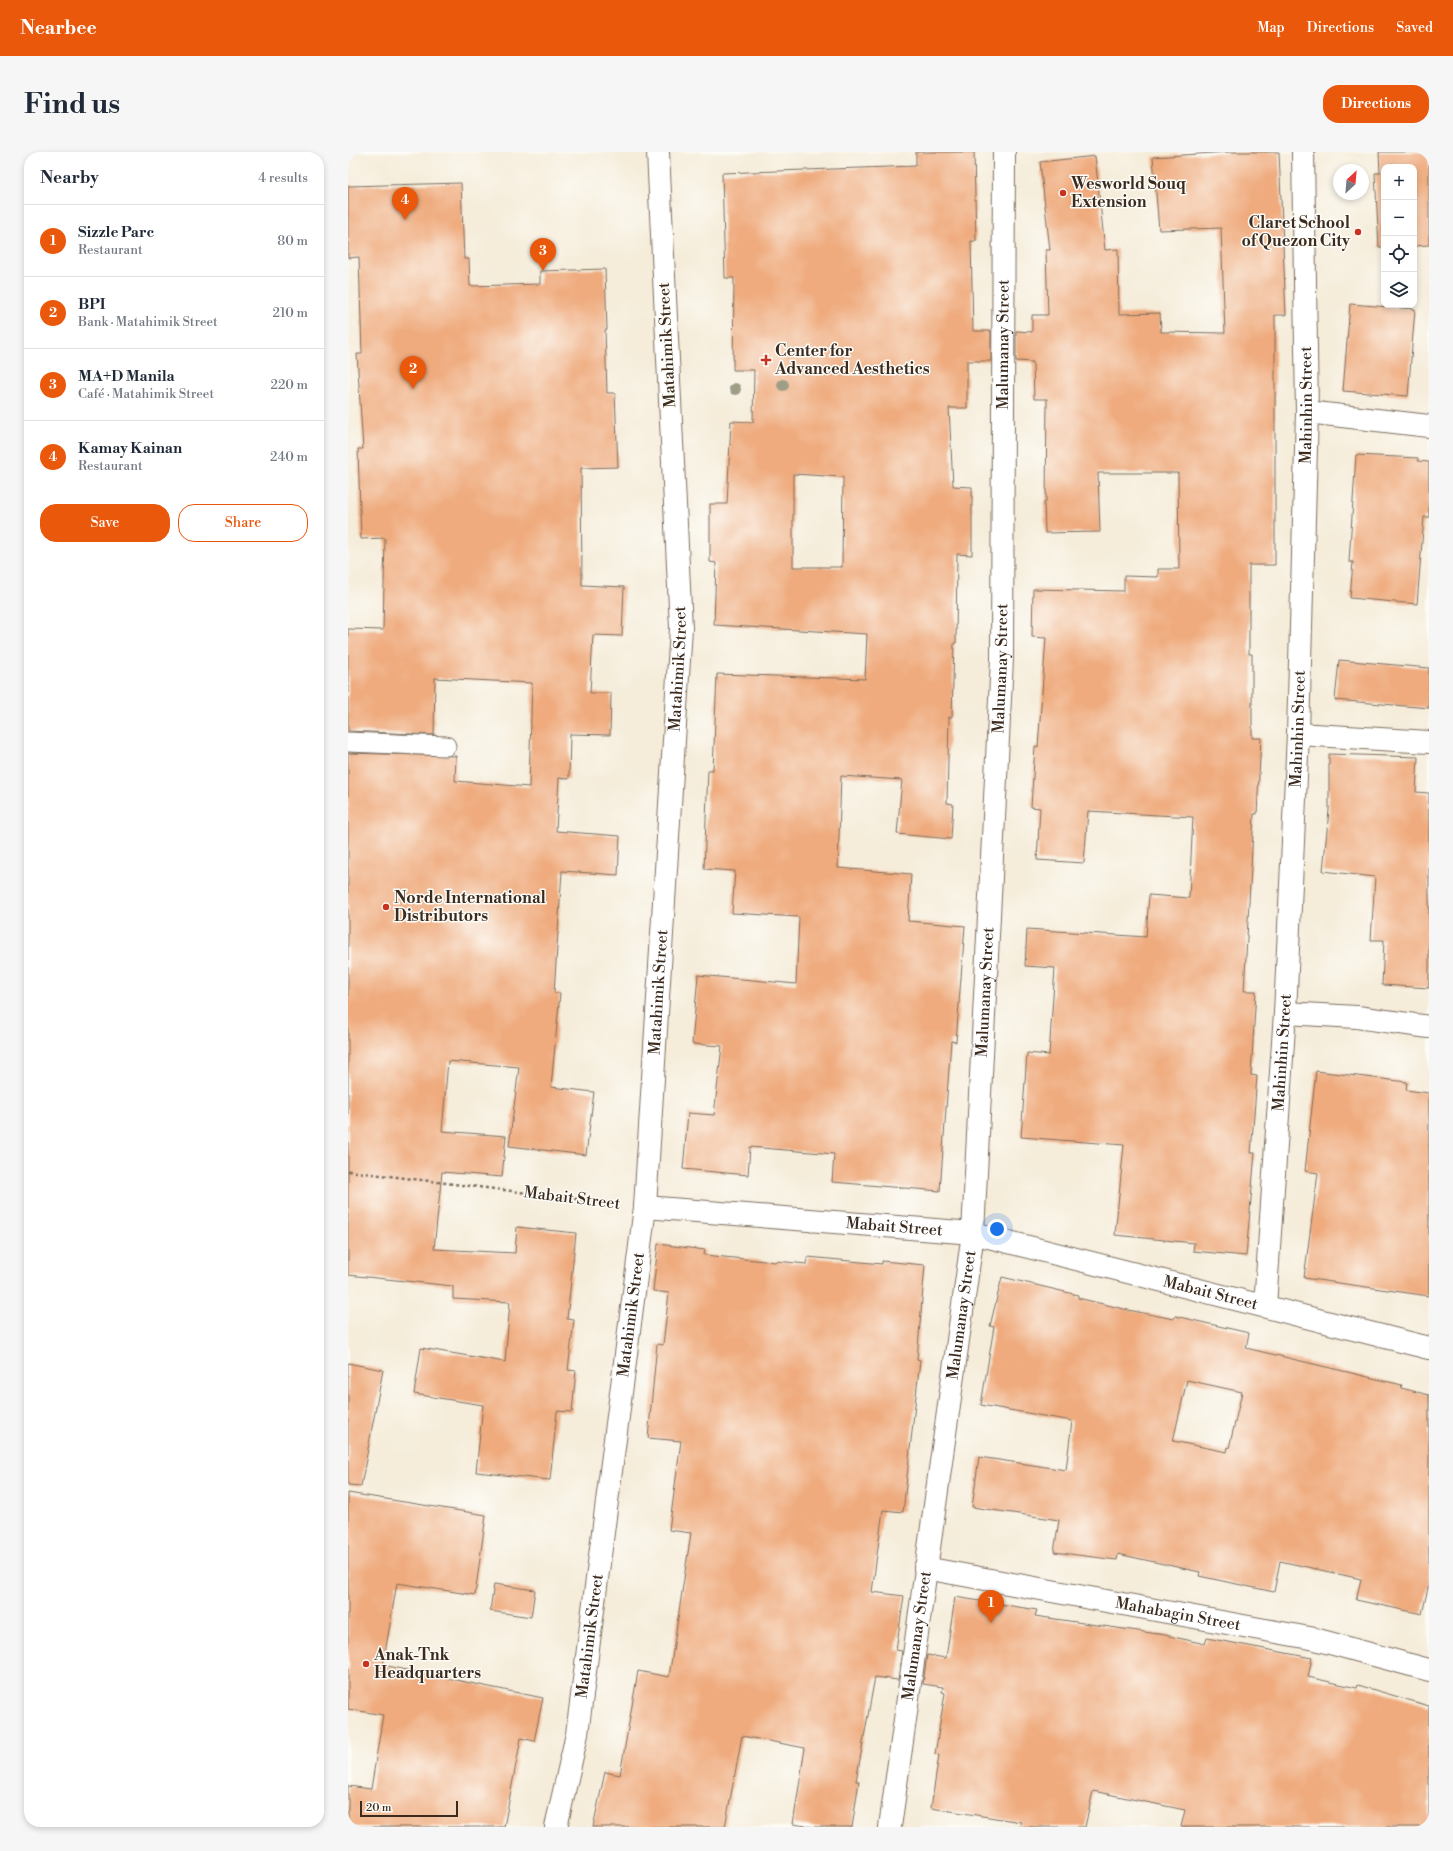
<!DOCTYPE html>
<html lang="en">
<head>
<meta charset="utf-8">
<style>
  body { margin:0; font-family:"Libre Bodoni",serif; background:#f6f6f7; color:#1f2937 }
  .controls { position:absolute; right:12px; top:12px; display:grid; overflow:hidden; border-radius:8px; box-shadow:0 2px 6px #0003 }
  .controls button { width:36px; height:36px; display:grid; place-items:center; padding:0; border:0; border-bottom:1px solid #e0e1e3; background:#fff; color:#1f2937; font:20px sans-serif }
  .compass { position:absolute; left:985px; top:12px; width:36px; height:36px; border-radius:50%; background:#fff; box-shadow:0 2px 6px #0003; rotate:26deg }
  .scale { position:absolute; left:12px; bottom:10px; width:98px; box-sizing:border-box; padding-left:4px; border:2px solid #3b2a1e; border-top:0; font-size:11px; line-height:14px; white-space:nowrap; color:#3b2a1e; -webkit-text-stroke:3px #fdfcf7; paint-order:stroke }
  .you { position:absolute; left:649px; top:1077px; width:14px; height:14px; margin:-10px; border:3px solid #fff; border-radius:50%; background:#1a73e8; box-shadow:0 0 0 6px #1a73e833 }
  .badge { display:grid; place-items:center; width:26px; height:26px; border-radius:50%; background:#ea580c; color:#fff; font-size:13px; font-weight:700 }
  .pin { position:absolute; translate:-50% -33px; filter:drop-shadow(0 1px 2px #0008) }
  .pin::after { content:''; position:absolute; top:21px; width:14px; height:12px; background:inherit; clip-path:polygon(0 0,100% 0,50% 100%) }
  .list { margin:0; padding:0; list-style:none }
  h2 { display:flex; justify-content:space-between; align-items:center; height:52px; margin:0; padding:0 16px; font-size:17px }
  h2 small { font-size:13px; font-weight:400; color:#747a83 }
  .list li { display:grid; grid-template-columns:26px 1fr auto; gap:12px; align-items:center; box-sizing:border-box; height:72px; padding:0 16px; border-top:1px solid #e0e1e3 }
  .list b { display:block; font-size:15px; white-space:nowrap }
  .list p { margin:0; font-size:13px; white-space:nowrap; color:#747a83 }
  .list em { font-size:13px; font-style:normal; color:#747a83 }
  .actions { display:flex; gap:8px; padding:12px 16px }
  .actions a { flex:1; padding:9px 0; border:1px solid #ea580c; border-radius:16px; text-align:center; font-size:14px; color:#ea580c }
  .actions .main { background:#ea580c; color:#fff }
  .icon { flex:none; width:22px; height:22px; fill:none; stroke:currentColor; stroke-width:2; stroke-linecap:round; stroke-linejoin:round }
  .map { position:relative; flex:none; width:1081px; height:1675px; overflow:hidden; border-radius:16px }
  header { display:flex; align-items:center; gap:24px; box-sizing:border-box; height:56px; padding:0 20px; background:#ea580c; color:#fff }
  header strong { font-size:19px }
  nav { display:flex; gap:22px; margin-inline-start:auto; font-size:14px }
  .intro { display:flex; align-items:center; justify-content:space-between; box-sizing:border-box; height:96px; padding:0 24px }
  h1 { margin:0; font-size:28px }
  .button { padding:10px 18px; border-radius:16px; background:#ea580c; color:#fff; font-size:14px; font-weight:700 }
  main { display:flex; gap:24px; padding:0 24px }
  aside { flex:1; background:#fff; border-radius:16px; box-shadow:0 2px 6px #0003 }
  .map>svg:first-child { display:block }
</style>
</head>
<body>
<header>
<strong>Nearbee</strong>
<nav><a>Map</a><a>Directions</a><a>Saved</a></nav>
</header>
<div class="intro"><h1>Find us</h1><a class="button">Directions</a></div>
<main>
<aside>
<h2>Nearby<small>4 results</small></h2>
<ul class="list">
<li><span class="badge">1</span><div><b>Sizzle Parc</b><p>Restaurant</p></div><em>80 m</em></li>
<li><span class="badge">2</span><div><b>BPI</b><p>Bank · Matahimik Street</p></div><em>210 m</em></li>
<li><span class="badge">3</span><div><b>MA+D Manila</b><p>Café · Matahimik Street</p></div><em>220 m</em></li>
<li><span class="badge">4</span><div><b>Kamay Kainan</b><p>Restaurant</p></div><em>240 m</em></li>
</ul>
<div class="actions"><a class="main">Save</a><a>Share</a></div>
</aside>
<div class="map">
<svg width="1081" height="1675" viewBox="0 0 1081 1675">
  <rect width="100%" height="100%" fill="#fdfcf7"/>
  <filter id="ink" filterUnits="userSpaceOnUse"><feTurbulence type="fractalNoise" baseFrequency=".025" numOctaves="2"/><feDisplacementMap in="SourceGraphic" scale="8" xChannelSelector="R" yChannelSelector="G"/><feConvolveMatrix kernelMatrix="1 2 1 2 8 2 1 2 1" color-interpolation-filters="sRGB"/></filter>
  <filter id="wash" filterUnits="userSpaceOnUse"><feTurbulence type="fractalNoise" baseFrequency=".012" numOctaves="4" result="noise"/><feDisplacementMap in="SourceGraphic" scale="16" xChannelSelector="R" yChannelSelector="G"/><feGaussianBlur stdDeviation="0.9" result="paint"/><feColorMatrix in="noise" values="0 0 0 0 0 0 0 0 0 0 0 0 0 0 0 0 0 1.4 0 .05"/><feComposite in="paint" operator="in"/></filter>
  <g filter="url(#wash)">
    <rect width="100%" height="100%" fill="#f5ecd9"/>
    <g id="blocks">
      <g fill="#efaa7d" fill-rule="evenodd">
        <path d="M568,0H626L628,89H623L625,179H643V209H619V256H601L605,334L624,335V403L609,402L608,491H606L604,565H601L599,651L605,652L603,687L549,682L554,628L493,624L490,716L563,722L560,769L617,774L608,890L603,889L592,1039L484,1030L486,1002L402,995L400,1023L335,1017L340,961L366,963L374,894L344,892L350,823L448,832L451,765L384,761L387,719L356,717L360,618H365L369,522L517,527L519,482L366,473L368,411L362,410V352H379L383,269L405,270L406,218H385L386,126H377L374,21L568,14ZM445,322L495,325L494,415H445Z"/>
        <path d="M880,0H931L938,163H927V413H901V502H904V586H913L909,662H906L896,839H908L903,923L909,924L903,1001H907L898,1104L845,1099L846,1091L767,1083L776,993L673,985L679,901L701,903L707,816L677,814L679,777L798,785L801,743L841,746L845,665L740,659L736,711L689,708L692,656L683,655L687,594L690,595L698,486L684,485L685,437L776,439V424L810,425V417H831L830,321H750L752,380L697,381L696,350H698L699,247H686L685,210L668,209V179L684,180V163H700L698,98H702L692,10L747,4L757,98L770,97L771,162L812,161L813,180L877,181L873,76L811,78L805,5Z"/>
        <path d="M1031,0H1081V93L1066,94V15H1036V95H1031L1027,21H1032Z"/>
        <path d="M113,31L116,107H121L122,134L192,132V119L257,117L259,178H257L259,241H267L270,315L233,316L234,433L276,435L274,484L245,483L242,541H263L262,583L222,582L221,627L211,626L208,679L272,684L270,723L214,719L206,841H212L203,935L246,940L238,1003L161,994L171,915L100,909L94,979L158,984L154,1025L94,1020L86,1097L167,1101L169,1075L228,1081L219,1167L226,1168L220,1218L228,1219L224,1260L209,1259L202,1328L128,1320L135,1253L66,1242L73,1196L157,1210L162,1150L105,1147V1134L0,1123V601L108,604L107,629L181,635L184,531L87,526L86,583L0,579V477L35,478L37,386L13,387L10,297H15L9,202H14L11,105L0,106V34Z"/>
        <path d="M1002,152L1067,157L1060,244L995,239Z"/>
        <path d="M1008,303L1070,306V309L1081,310V365H1076L1069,452L1002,446L1005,410H1001Z"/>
        <path d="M991,508L1081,516V556L987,548Z"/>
        <path d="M981,602L1070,605L1068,640L1081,641V836L1034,833L1036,788H1023L1027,725L975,719L981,658Z"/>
        <path d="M968,919L1059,930L1058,938L1081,941V1144L956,1126L970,1021L957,1019Z"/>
        <path d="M310,1092L357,1098L356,1103L427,1110L428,1109L459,1112L460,1105L534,1112V1109L577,1113L569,1207L572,1208L555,1360L535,1358L524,1440L556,1444L548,1498L554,1499L550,1528L527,1525L508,1629H511L504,1675H464L445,1672L457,1596L394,1584L377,1675H245L257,1620L272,1623L290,1519L321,1525L343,1381L321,1378L333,1289L300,1286L309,1192L315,1193L321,1141L305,1139Z"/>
        <path d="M654,1125L730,1143V1146L780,1158L826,1167L827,1164L901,1181L898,1196L1054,1233L1053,1236L1081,1243V1432L1074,1462L1008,1448L1013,1427L932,1409L926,1440L851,1424L852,1420L770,1402L769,1408L706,1400L711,1368L624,1355L631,1305L718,1318L724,1269L633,1253L646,1175L642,1174ZM839,1228L894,1240L881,1296L880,1295L879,1300L825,1289Z"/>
        <path d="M0,1211L35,1218L13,1334L0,1333Z"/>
        <path d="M0,1341L138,1363L127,1443L49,1431L35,1513L195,1546L186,1589L173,1586L156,1675H0V1634L23,1637L35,1563L0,1557Z"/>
        <path d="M146,1432L187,1438L183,1465L142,1459Z"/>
        <path d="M607,1445L689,1458L687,1464L817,1483L857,1492L859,1486L964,1506L960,1525L1009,1536L1010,1533L1081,1554V1675H833L837,1658L745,1639L737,1675H671L673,1670L583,1656L591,1603L587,1602L597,1541L594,1540L595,1535L575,1532L579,1503L598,1506Z"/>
      </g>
    </g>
  </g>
  <g filter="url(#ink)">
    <use href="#blocks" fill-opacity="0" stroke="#7c6e5f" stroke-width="1"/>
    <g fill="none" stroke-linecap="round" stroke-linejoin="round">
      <g stroke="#7c6e5f" stroke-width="21">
        <path id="lane" d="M0,590L98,594"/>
      </g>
      <g stroke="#7c6e5f" stroke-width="24">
        <g id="street">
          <path d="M959,260L1081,274"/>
          <path d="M950,582L1081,590"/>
          <path d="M937,861L1009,865L1081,875"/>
          <path id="s1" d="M297,1055L625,1081L1081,1196"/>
          <path id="s2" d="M917,1154L937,861L950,582L959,260L955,0"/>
          <path id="s3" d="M577,1416L967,1487L1081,1518"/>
          <path id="s4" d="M208,1675L229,1582L297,1055L333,476L310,0"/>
          <path id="s5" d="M542,1675L625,1081L654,507L656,0"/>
        </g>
      </g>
      <path stroke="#7c6e5f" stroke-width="2.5" stroke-dasharray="3 3" stroke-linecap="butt" d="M0,1019L269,1052"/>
      <use href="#lane" stroke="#fff" stroke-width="19"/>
      <use href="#street" stroke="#fff" stroke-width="22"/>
    </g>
    <g fill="#9e9e86">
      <circle cx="435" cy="233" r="6"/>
      <circle cx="387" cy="237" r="6"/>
    </g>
  </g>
  <g fill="#c8321e" stroke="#fdfcf7" stroke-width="1.5">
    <circle cx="715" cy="41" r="4"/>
    <circle cx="1010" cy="80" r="4"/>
    <path d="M416 202h4v4h4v4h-4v4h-4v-4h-4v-4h4z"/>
    <circle cx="38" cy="755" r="4"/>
    <circle cx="18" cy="1512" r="4"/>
  </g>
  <g text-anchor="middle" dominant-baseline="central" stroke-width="3" stroke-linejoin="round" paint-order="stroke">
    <g font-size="16" font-weight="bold" fill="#3b2a1e" stroke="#fdfcf7" text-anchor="start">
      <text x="723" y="32">Wesworld Souq<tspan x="723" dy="18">Extension</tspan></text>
      <text x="1002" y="71" text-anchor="end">Claret School<tspan x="1002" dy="18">of Quezon City</tspan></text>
      <text x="427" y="199">Center for<tspan x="427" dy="18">Advanced Aesthetics</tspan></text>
      <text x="46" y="746">Norde International<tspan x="46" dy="18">Distributors</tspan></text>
      <text x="26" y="1503">Anak-Tnk<tspan x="26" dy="18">Headquarters</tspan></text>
    </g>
    <g font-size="16" fill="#3b2a1e" stroke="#fdfcf7">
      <text transform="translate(319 193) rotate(-93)">Matahimik Street</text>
      <text stroke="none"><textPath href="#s5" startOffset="1489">Malumanay Street</textPath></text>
      <text stroke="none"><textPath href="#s2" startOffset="902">Mahinhin Street</textPath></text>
      <text stroke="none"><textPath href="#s4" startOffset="1166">Matahimik Street</textPath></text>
      <text stroke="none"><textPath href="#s5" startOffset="1165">Malumanay Street</textPath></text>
      <text stroke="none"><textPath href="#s2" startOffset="578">Mahinhin Street</textPath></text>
      <text stroke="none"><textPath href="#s4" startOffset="842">Matahimik Street</textPath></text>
      <text stroke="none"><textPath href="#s5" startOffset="841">Malumanay Street</textPath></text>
      <text stroke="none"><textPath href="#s2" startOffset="254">Mahinhin Street</textPath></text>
      <text transform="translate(224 1046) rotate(7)">Mabait Street</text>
      <text stroke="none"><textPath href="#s1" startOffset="250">Mabait Street</textPath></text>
      <text stroke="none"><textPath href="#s1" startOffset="574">Mabait Street</textPath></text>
      <text stroke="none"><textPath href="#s4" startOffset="518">Matahimik Street</textPath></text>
      <text stroke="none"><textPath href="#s5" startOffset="517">Malumanay Street</textPath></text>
      <text stroke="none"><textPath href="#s3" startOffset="257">Mahabagin Street</textPath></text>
      <text stroke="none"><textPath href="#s4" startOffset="194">Matahimik Street</textPath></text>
      <text stroke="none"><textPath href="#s5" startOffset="193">Malumanay Street</textPath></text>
    </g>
  </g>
</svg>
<div class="controls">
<button>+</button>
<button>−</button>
<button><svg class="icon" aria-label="locate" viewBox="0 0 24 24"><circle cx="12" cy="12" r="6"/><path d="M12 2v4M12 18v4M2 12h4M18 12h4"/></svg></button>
<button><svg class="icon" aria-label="layers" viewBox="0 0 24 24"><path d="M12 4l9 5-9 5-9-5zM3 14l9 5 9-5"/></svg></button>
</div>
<svg class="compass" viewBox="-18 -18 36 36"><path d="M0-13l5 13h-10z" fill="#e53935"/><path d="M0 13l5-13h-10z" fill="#747a83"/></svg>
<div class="scale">20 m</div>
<div class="you"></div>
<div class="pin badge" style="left:643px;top:1471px">1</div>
<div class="pin badge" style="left:65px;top:237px">2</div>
<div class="pin badge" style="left:195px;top:119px">3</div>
<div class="pin badge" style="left:57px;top:68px">4</div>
</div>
</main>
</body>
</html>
